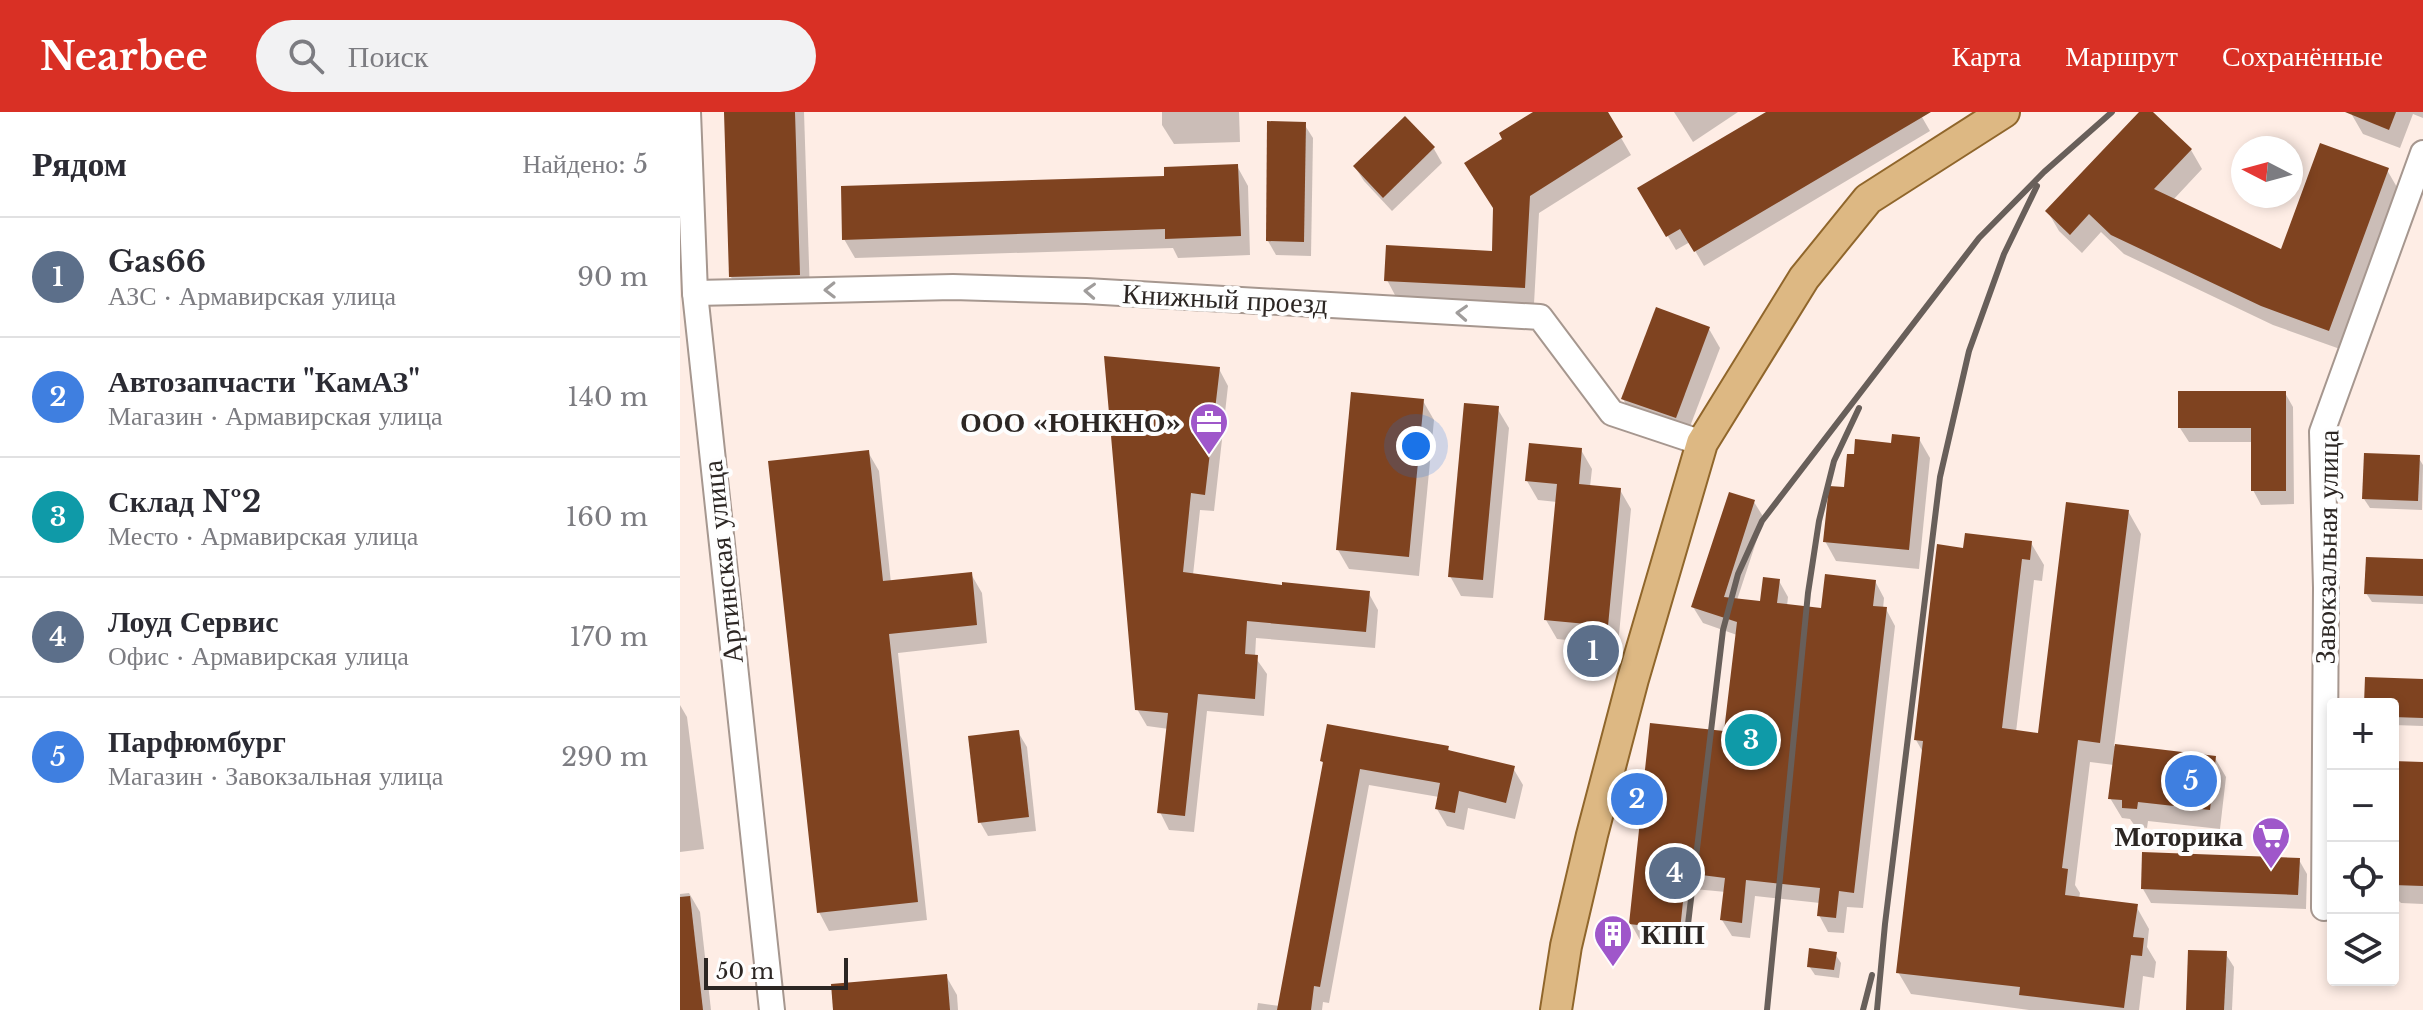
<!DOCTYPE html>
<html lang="ru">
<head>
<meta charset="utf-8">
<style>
  body { margin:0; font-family:"Libre Baskerville",serif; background:#f2f2f3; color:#2b2b33 }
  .controls { position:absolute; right:24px; bottom:24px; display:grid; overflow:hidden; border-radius:8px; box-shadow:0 4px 12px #0003 }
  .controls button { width:72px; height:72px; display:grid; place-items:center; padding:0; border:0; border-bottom:2px solid #e1e1e2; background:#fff; color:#2b2b33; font:40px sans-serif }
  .compass { position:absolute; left:1551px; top:24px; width:72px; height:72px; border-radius:50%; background:#fff; box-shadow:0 4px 12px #0003; rotate:276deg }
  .scale { position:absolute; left:24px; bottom:20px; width:144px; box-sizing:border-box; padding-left:8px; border:4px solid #2c2623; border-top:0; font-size:22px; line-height:28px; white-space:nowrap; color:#2c2623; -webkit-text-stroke:6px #fefefe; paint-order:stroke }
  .you { position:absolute; left:736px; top:334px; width:28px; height:28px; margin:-20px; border:6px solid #fff; border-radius:50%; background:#1a73e8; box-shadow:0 0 0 12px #1a73e833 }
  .badge { display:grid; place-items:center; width:52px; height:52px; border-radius:50%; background:#d93025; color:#fff; font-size:26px; font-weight:700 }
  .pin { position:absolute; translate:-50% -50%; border:4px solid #fff; box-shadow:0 2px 8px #0006 }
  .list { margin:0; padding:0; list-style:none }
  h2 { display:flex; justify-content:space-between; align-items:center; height:104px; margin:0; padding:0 32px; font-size:34px }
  h2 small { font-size:26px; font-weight:400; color:#7c7c81 }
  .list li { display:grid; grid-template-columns:52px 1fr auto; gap:24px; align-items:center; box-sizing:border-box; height:120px; padding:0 32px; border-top:2px solid #e1e1e2 }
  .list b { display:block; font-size:30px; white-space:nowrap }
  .list p { margin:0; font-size:26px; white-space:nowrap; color:#7c7c81 }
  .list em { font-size:26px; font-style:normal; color:#7c7c81 }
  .icon { flex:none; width:44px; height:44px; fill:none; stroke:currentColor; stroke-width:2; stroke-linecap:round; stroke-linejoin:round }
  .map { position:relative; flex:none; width:1743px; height:898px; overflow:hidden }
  header { display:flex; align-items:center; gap:48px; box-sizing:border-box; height:112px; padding:0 40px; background:#d93025; color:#fff }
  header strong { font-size:38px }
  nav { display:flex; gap:44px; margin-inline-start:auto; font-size:28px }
  .search { width:560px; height:72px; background:#f2f2f3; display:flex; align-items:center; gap:20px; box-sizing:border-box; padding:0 28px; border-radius:44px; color:#7c7c81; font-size:30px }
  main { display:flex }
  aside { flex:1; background:#fff }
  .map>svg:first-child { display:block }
</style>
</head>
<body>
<header>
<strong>Nearbee</strong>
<div class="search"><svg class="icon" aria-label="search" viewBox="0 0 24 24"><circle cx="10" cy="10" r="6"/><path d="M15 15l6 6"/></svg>Поиск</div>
<nav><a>Карта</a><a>Маршрут</a><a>Сохранённые</a></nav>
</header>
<main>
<aside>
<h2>Рядом<small>Найдено: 5</small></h2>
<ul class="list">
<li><span class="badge" style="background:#5c6f8a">1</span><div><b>Gas66</b><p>АЗС · Армавирская улица</p></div><em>90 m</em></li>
<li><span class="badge" style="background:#3f7fe0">2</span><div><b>Автозапчасти &quot;КамАЗ&quot;</b><p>Магазин · Армавирская улица</p></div><em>140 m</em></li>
<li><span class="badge" style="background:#0f9aa8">3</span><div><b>Склад №2</b><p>Место · Армавирская улица</p></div><em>160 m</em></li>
<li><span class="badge" style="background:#5c6f8a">4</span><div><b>Лоуд Сервис</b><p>Офис · Армавирская улица</p></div><em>170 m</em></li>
<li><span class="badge" style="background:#3f7fe0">5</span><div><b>Парфюмбург</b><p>Магазин · Завокзальная улица</p></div><em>290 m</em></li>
</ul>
</aside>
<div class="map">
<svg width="1743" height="898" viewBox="0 0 1743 898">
  <rect width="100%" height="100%" fill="#feede5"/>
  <g fill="#0003">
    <path d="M46,0H124L130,182L62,184L51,165Z"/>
    <path d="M482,0H559L560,30L494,32L482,13Z"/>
    <path d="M857,0H926L951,43L859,101L854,192L716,185L707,168L814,141L824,27Z"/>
    <path d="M994,0H1058L1013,30Z"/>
    <path d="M1090,0H1239L1250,19L1024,154L1010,130L996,138L960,77Z"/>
    <path d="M1461,0H1471L1511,38L1522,57L1493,88L1602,140L1707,58L1718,77L1660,237L1593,213L1444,142L1421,120L1402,141L1379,119L1368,100Z"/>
    <path d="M1673,0H1743V6L1733,2L1720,36L1683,22L1672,3Z"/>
    <path d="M725,7L754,37L762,51L712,99L684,69L675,55Z"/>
    <path d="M624,12L633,26L631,144L596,143L588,129Z"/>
    <path d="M557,54L568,74L570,143L498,146L493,136L175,146L164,127Z"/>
    <path d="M1029,217L1040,236L1006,325L954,307L943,287Z"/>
    <path d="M539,257L548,274L534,399L520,398L513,463L604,475L688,480L698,498L695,536L576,526L575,545L587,562L584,604L527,599L514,720L489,718L480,700L489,617L467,614L457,597Z"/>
    <path d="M1605,281L1613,295L1614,392L1581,393L1573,378V330H1509L1500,316Z"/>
    <path d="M743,289L754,308L739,464L669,457L658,438Z"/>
    <path d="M817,296L829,316L813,486L781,484L770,464Z"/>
    <path d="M1239,327L1250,346L1239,457L1156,449L1145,429L1166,377L1213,333Z"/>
    <path d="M901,338L912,357L910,375L940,378L951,397L938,533L877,527L866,508L877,390L858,388L847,369Z"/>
    <path d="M188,340L199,359L211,471L291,462L302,481L307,531L218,541L247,808L149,819L139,800Z"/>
    <path d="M1738,345L1743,353L1742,398L1690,396L1684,387Z"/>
    <path d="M1074,390L1084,406L1057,488L1082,491L1099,469L1108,485L1107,494L1143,498L1195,469L1204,486L1203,497H1206L1215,514L1183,796L1167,795L1164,821L1148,820L1139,803L1140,791L1075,784L1070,826L1052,824L1042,808L1046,780L1014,777L1008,833L960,828L951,812L961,712L953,698L965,678L1046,621L1057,523L1023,511L1013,495Z"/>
    <path d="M1448,399L1461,422L1434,634L1535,646L1546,665L1540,717L1468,709L1467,716L1455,714L1450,707L1442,706L1430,686L1434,653L1410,650L1395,773L1400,781L1399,787L1456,794L1469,817L1467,835L1476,850L1474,866L1463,864L1459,898H1349L1231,882L1218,860L1244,642L1236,628L1285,438L1351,431L1364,453L1362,469L1354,468L1336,620L1359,623Z"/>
    <path d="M1743,449V492L1692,490L1686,481Z"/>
    <path d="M1743,569V614L1713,613V592H1686Z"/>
    <path d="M0,593L7,605L24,737L0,740Z"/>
    <path d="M338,620L347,635L356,719L308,724L300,710Z"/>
    <path d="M768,636L771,641L833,656L843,673L835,707L788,696L784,718L767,714L757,697L759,685L689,673L649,891L643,890L642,898H577L578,891L600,894L644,654L642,649Z"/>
    <path d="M1713,651L1743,652V792L1721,791L1713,783Z"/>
    <path d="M1619,748L1627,762L1626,797L1471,791L1463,777Z"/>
    <path d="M9,781L20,800L31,898H0V782Z"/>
    <path d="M1545,841L1554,855L1552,898H1508Z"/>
    <path d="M1155,842L1161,851L1159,866L1135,863L1129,854Z"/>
    <path d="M266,864L277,883L278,898H155Z"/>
  </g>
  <g fill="#7f4320">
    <path d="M44,0H115L120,163L49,165Z"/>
    <path d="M853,0H928L943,25L850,84L845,176L704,169L706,133L812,139L813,96L784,51L822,27L819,21Z"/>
    <path d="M1086,0H1251L1014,140L1000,117L986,125L957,76Z"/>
    <path d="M1459,0H1473L1512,37L1474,77L1601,137L1640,31L1709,56L1649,219L1581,194L1431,123L1409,102L1390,123L1365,99Z"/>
    <path d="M1665,0H1716L1709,18Z"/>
    <path d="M725,4L755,35L703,86L673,54Z"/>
    <path d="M587,9L626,10L624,130L586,129Z"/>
    <path d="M558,52L561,124L485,127V117L162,128L161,74L484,64V55Z"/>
    <path d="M976,195L1030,215L996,306L941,287Z"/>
    <path d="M424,244L540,255L525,383L511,381L503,460L602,473V470L690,479L686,520L567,509L565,542L578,543L575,587L518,582L505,704L477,701L488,601L455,598Z"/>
    <path d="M1498,279H1606V379H1571V316H1498Z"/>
    <path d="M671,280L744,287L729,445L656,438Z"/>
    <path d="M784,291L819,294L803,468L768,465Z"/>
    <path d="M1212,322L1240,325L1229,438L1143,430L1149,374L1164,375L1167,342H1174L1175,327L1211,331Z"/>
    <path d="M849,331L902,336L899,372L941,376L928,514L864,508L877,372L845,369Z"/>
    <path d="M189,338L203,469L292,460L297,513L209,522L238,790L137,801L88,349Z"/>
    <path d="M1684,341L1740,343L1738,389L1682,387Z"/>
    <path d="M1049,380L1075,388L1044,485L1080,489L1083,465L1100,467L1097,491L1141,496L1145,462L1196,468L1193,494L1207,495L1174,781L1159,779L1156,806L1137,804L1140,776L1066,768L1062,811L1040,808L1045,766L1006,761L1000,818L949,812L961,699L951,698L953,675L963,676L970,611L1044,619L1057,510L1011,495Z"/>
    <path d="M1386,390L1449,398L1420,631L1398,628L1382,756L1388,757L1385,783L1458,792L1453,825L1464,826L1462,844L1451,843L1444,896L1339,883L1340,875L1216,861L1243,629L1234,628L1257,432L1283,436L1285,421L1352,429L1350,448L1342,447L1322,616L1358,621Z"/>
    <path d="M1686,445L1743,447V484L1684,482Z"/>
    <path d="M1685,565L1743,567V606L1713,605V592H1684Z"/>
    <path d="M647,612L769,634L768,638L835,654L826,691L779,679L775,701L755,697L760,671L680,657L640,875L634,874L631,898H597L643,650L640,649Z"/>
    <path d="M339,618L349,705L298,711L288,624Z"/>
    <path d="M1435,632L1536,644L1530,698L1458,690L1457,697L1442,696V688L1428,687Z"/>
    <path d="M1713,649L1743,650V774L1713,773Z"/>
    <path d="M1462,740L1620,746L1618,783L1461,777Z"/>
    <path d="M10,784L23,898H0V785Z"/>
    <path d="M1129,836L1157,840L1154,858L1127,855Z"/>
    <path d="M1508,838L1547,839L1544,898H1506Z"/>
    <path d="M267,862L270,898H153L151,872Z"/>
  </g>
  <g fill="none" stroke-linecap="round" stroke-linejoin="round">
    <g stroke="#a6978f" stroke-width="28">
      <g id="minor">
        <path d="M8,0L15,181L92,898"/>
        <path d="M15,181L273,175L406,179L860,205L932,301L1022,331"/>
        <path d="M1644,796L1646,476L1642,320L1743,41"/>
      </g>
    </g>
    <g stroke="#90662b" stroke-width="34">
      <path id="major" d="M876,898L886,834L912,723L953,567L1022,331L1124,166L1188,87L1324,0"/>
    </g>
    <use href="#minor" stroke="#fff" stroke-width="24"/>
    <use href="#major" stroke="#ddb883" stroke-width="30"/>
    <g stroke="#685f5a" stroke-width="6">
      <path d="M1006,829L1043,518L1058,462L1082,409L1299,126L1364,60L1432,0"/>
      <path d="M1087,898L1128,481L1139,409L1154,349L1179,296"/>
      <path d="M1183,898L1192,863"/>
      <path d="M1197,898L1205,812L1260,365L1289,239L1324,142L1357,74"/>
    </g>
  </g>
  <defs><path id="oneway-chevron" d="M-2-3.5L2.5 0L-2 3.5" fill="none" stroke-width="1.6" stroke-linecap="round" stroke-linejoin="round" transform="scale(2)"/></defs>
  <g stroke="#a09d9c">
    <use href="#oneway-chevron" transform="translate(150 178) rotate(179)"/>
    <use href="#oneway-chevron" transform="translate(410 179) rotate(-177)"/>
    <use href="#oneway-chevron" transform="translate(782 201) rotate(-177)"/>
  </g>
  <defs>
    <g id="office-pin" transform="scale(2)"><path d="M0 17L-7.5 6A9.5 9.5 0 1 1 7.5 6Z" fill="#9f57ca" stroke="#fefefe"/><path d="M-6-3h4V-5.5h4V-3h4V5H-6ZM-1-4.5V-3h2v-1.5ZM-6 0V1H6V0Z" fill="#fff"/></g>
    <g id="supermarket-pin" transform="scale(2)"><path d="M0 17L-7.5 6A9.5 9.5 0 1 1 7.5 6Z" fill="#9f57ca" stroke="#fefefe"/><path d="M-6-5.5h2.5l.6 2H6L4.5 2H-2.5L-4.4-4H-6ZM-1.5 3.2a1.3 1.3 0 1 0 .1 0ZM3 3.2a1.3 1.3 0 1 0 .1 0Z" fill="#fff"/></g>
    <g id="building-pin" transform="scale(2)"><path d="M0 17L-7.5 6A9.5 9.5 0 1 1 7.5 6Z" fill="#9f57ca" stroke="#fefefe"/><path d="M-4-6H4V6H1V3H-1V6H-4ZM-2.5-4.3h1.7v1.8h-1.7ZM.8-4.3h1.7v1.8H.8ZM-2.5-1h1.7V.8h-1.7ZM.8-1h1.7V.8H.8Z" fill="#fff"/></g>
  </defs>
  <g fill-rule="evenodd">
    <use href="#office-pin" x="529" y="310"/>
    <use href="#supermarket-pin" x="1591" y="724"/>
    <use href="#building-pin" x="933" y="822"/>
  </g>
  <g text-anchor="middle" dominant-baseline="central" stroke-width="8" stroke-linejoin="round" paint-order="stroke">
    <g font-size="28" fill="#2c2623" stroke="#fefefe">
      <text transform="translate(545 187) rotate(3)">Книжный проезд</text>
      <text transform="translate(1647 435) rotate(-89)">Завокзальная улица</text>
      <text transform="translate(43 450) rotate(-96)">Артинская улица</text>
    </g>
    <g font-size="28" font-weight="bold" fill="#2c2623" stroke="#fefefe" text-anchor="end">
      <text x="501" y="310">ООО «ЮНКНО»</text>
      <text x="1563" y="724">Моторика</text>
      <text x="961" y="822" text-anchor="start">КПП</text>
    </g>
  </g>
</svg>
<div class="controls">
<button>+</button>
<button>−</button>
<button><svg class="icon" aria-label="locate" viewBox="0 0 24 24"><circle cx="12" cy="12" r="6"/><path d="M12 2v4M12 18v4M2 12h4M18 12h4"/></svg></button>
<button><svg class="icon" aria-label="layers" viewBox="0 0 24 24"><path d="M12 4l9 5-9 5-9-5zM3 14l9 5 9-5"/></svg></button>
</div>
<svg class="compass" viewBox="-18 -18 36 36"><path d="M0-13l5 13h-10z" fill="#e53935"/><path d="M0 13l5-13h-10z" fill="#7c7c81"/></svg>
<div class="scale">50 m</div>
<div class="you"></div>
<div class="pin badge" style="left:913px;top:539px;background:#5c6f8a">1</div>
<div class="pin badge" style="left:957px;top:687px;background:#3f7fe0">2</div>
<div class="pin badge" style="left:1071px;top:628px;background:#0f9aa8">3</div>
<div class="pin badge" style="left:995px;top:761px;background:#5c6f8a">4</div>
<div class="pin badge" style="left:1511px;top:669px;background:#3f7fe0">5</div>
</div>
</main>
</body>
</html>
